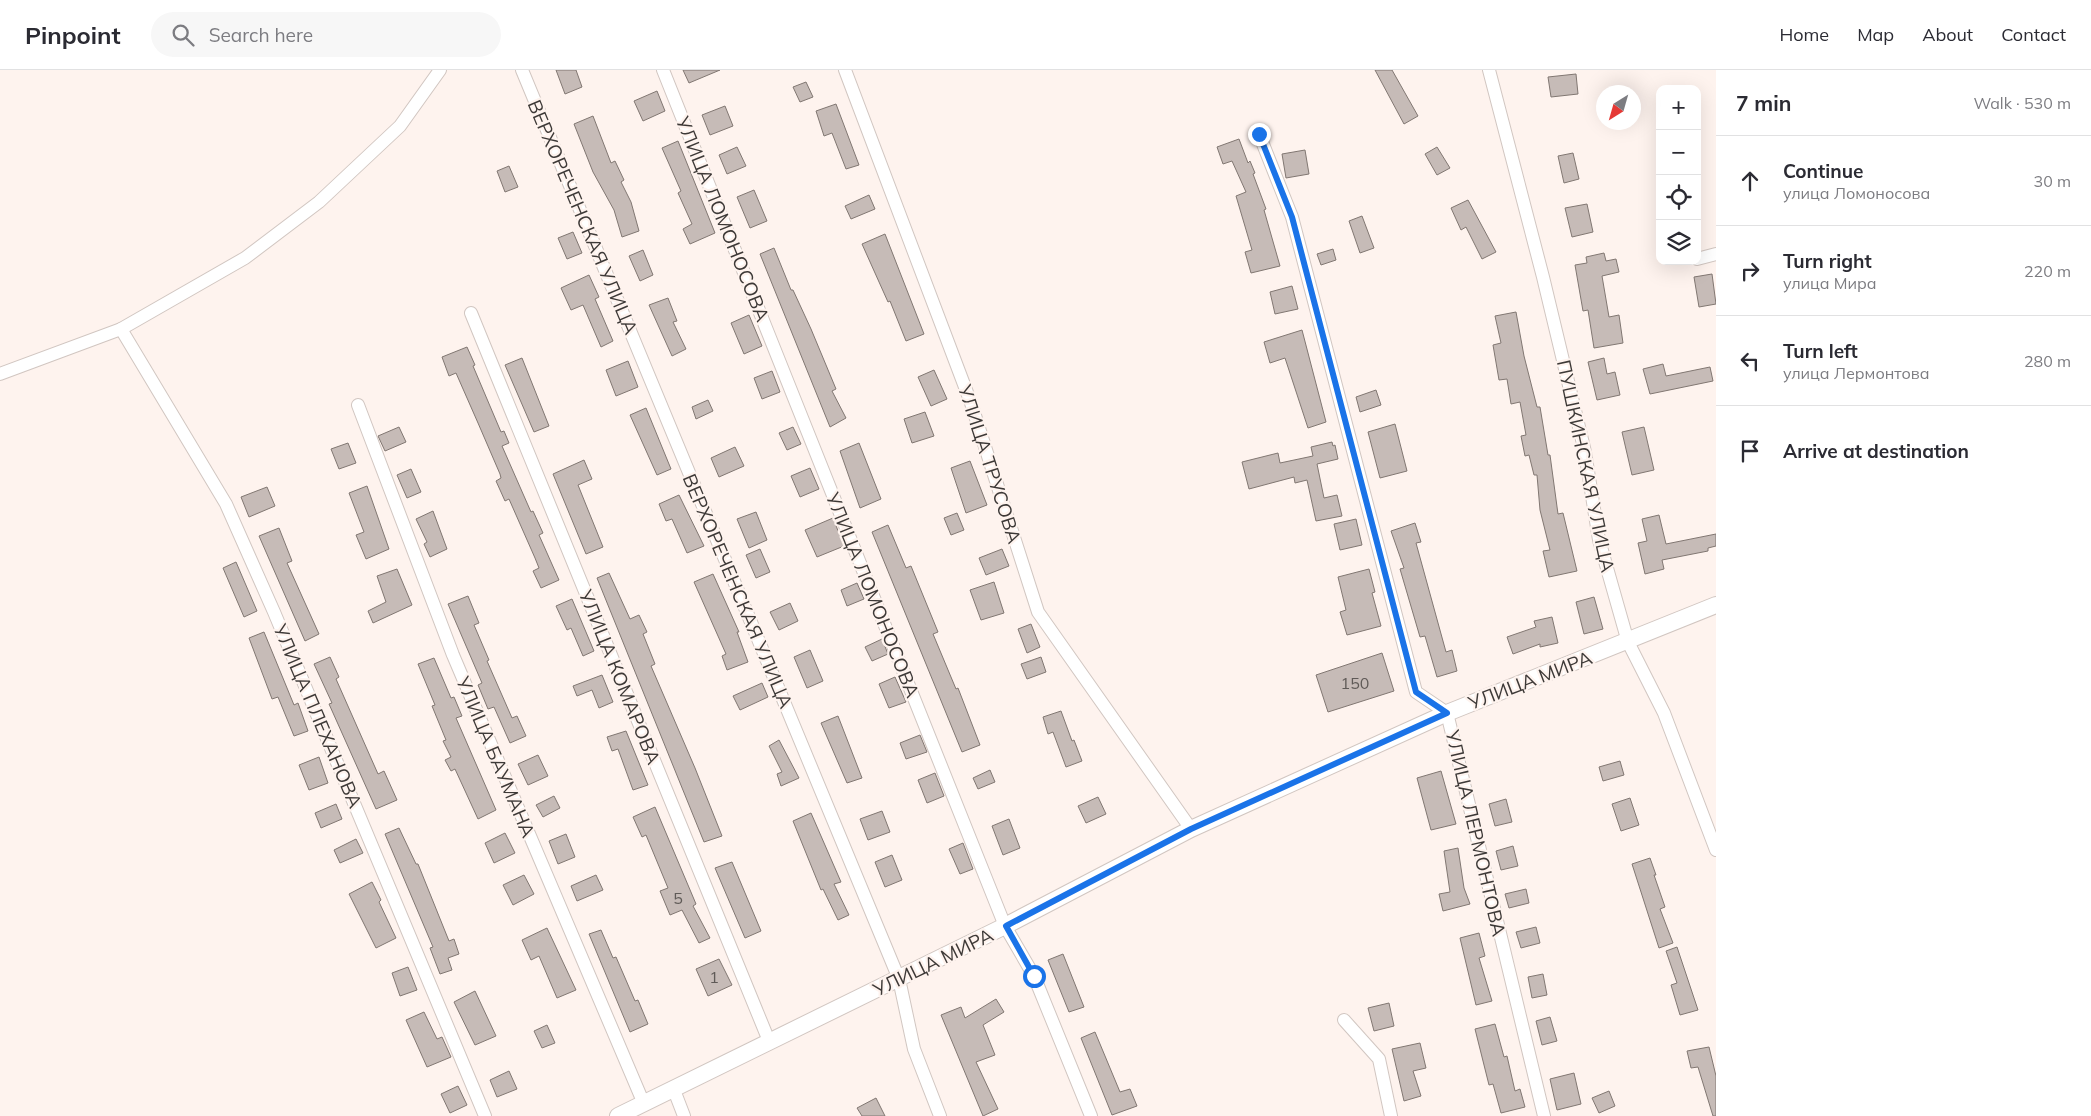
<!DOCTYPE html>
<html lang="en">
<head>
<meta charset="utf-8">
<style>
  body { margin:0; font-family:Mulish,sans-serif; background:#f7f7f7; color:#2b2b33 }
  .controls { position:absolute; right:15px; top:15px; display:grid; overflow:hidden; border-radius:10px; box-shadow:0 5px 20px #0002 }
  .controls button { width:45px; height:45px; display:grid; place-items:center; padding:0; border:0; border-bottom:1px solid #e1e1e2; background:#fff; color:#2b2b33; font:25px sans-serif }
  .compass { position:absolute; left:1596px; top:15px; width:45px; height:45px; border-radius:50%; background:#fff; box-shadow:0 5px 20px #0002; rotate:217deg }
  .stop { position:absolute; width:15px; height:15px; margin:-11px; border:4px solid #1a73e8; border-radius:50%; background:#fff }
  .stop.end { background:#1a73e8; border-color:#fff; box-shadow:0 1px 5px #0008 }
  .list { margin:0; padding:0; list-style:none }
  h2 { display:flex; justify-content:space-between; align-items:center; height:65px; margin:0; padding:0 20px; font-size:21px }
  h2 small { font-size:16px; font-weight:400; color:#7c7c81 }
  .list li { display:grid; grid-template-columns:32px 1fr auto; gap:15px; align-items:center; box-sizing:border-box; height:90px; padding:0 20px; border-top:1px solid #e1e1e2 }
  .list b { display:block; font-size:19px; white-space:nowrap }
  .list p { margin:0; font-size:16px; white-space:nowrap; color:#7c7c81 }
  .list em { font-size:16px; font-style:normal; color:#7c7c81 }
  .icon { flex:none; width:28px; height:28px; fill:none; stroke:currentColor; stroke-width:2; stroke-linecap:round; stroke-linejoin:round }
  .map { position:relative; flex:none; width:1716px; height:1046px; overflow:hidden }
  header { display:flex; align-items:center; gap:30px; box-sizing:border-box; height:70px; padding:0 25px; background:#fff; border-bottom:1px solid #e1e1e2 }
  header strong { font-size:24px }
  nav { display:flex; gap:28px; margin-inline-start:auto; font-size:18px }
  .search { width:350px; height:45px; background:#f7f7f7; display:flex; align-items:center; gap:12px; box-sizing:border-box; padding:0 18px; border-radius:28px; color:#7c7c81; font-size:19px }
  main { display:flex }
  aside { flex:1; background:#fff }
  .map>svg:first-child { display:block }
</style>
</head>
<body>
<header>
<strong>Pinpoint</strong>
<div class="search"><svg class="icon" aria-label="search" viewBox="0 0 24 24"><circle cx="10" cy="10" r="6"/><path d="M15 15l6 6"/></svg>Search here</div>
<nav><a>Home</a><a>Map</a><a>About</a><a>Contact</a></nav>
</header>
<main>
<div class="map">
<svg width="1716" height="1046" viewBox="0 0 1716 1046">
  <rect width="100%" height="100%" fill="#fef3ee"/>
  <g fill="#c6bbb7" stroke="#817772">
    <path d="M556,0H576L582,17L565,24Z"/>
    <path d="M683,0H720L689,13Z"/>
    <path d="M1375,0H1392L1418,46L1404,54Z"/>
    <path d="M1576,4L1578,24L1551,27L1548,7Z"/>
    <path d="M806,12L813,27L800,32L793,17Z"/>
    <path d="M657,21L665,41L643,51L634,31Z"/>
    <path d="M836,34L859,95L846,99L832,63L824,66L816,41Z"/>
    <path d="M725,36L733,56L710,65L702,45Z"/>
    <path d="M593,46L611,93L615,91L624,110L621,112L631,132L639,161L622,167L614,140L593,102L574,54Z"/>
    <path d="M1239,69L1248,93L1250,91L1255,103L1253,104L1266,139L1264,140L1280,196L1251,203L1245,182L1252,180L1236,126L1246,122L1232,91L1223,94L1217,77Z"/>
    <path d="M678,71L715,163L690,174L683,159L692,154L678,123L681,121L662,78Z"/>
    <path d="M737,77L746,96L727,104L719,85Z"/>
    <path d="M1437,77L1450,98L1437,105L1425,84Z"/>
    <path d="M1305,80L1309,104L1286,108L1282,84Z"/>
    <path d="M1573,83L1579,109L1564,113L1558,86Z"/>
    <path d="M509,96L518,117L505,122L497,101Z"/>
    <path d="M754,120L767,151L750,158L737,127Z"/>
    <path d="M869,125L875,139L851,149L845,136Z"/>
    <path d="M1468,130L1496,182L1482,189L1466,157L1461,160L1451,138Z"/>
    <path d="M1587,134L1593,162L1572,167L1565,138Z"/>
    <path d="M1362,146L1374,178L1360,183L1349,151Z"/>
    <path d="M573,162L582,183L567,189L558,168Z"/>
    <path d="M885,164L924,264L906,271L890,231L888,232L862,174Z"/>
    <path d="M774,178L791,220H793L811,259L836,319L832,321L846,348L830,357L760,184Z"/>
    <path d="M1333,179L1336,190L1321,195L1317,184Z"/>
    <path d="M643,180L653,205L640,211L629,186Z"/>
    <path d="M1604,183L1606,191L1616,189L1619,202L1602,206L1609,247L1619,245L1623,273L1594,278L1588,240L1583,241L1575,195L1587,193L1586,187Z"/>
    <path d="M1712,204L1716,234L1699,237L1694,207Z"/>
    <path d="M589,205L599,227L595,229L613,271L601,277L583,235L571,240L561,218Z"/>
    <path d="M1292,216L1298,239L1275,244L1270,222Z"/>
    <path d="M668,228L677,251L673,252L686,279L672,286L649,235Z"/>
    <path d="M1516,242L1524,286L1537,337H1540L1548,385H1550L1558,444L1563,443L1577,501L1549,507L1543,481L1550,480L1540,440L1537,405H1534L1529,385L1525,386L1521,366L1526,365L1520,332L1511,334L1507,309L1499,310L1493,275L1501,273L1495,246Z"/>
    <path d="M749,245L762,276L744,284L731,253Z"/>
    <path d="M1302,260L1326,352L1308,358L1285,288L1270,293L1264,272Z"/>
    <path d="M467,277L475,295L473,296L501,362L504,361L509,373L502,376L531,442L533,441L543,463L539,465L559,510L541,518L533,501L539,498L535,488L509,429L505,431L496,411L501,408L500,404L478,353L456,303L449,306L442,287Z"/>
    <path d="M522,288L549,356L534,362L505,295Z"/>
    <path d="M1604,288L1607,304L1615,302L1620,325L1597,330L1588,292Z"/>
    <path d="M628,291L638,317L616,326L606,300Z"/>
    <path d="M1663,294L1666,306L1710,297L1713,311L1650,324L1643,299Z"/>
    <path d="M934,300L947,329L931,336L918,307Z"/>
    <path d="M772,301L780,322L762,329L754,308Z"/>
    <path d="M1376,320L1381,335L1360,342L1356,327Z"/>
    <path d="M708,330L713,341L696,349L692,337Z"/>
    <path d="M646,338L671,399L657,405L630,345Z"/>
    <path d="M925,342L934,366L912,373L904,349Z"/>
    <path d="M1395,354L1407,401L1380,408L1368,362Z"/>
    <path d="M399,357L406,372L385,381L378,366Z"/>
    <path d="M793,357L801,374L787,380L779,363Z"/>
    <path d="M1644,357L1654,400L1632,405L1622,362Z"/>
    <path d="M1332,372L1333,376L1335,375L1338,389L1317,394L1324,428L1337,425L1342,446L1316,451L1307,410L1295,413L1294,407L1249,419L1242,392L1278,383L1280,393L1313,386L1311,377Z"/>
    <path d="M348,373L356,393L339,399L331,379Z"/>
    <path d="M859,373L881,429L860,438L840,381Z"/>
    <path d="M735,377L744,396L719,407L711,388Z"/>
    <path d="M584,390L592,409L578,415L603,477L586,484L553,404Z"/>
    <path d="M970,391L987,435L966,443L951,398Z"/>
    <path d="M810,398L819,419L800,427L791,406Z"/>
    <path d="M411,399L421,422L407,428L397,405Z"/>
    <path d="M367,416L389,479L366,489L356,465L364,462L349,423Z"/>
    <path d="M267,417L275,436L249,447L241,427Z"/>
    <path d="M679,425L704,476L687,483L672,449L666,451L659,434Z"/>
    <path d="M433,441L447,479L430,487L424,474L427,472L416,449Z"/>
    <path d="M756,442L767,470L749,478L737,449Z"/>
    <path d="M957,443L964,460L951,465L944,448Z"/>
    <path d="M1659,445L1666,474L1716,464V476L1708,478V481L1662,490L1664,499L1645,504L1638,473L1647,471L1642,449Z"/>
    <path d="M833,448L844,476L817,487L805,460Z"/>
    <path d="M1356,449L1362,475L1340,480L1334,454Z"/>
    <path d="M1415,453L1421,472L1416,473L1446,582L1452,580L1457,601L1437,607L1425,566L1420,567L1400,499L1404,498L1391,461Z"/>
    <path d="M888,455L906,498L911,496L938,562L933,564L956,619L958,618L980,675L962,682L872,462Z"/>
    <path d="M279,458L292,491L287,493L319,564L305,571L259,466Z"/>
    <path d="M760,479L770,502L756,508L746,485Z"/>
    <path d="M1002,479L1009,496L986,505L979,488Z"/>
    <path d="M236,492L257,541L244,547L223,498Z"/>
    <path d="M397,499L412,535L373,553L368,541L386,532L377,506Z"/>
    <path d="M1369,499L1375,522L1372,523L1381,556L1347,565L1340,542L1346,540L1338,507Z"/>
    <path d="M609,503L630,549L639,545L647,562L643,564L655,594L651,596L695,698L722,766L704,772L597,508Z"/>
    <path d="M713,504L739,562H737L748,592L727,600L722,586L726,584L694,512Z"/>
    <path d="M994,512L1004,543L981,550L970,520Z"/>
    <path d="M857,513L864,529L847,536L841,520Z"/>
    <path d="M468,526L479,553L474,555L489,590L487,591L512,648L517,646L526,666L510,673L494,637L488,639L478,615L482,613L448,534Z"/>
    <path d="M1594,527L1603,559L1584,564L1576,532Z"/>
    <path d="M572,529L594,581L583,586L571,558L567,560L556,536Z"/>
    <path d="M790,533L798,551L779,560L770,542Z"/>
    <path d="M1552,547L1558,573L1540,577V574L1513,584L1507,567L1536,557L1534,551Z"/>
    <path d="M1031,554L1040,577L1027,583L1018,559Z"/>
    <path d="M264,562L294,635L298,633L308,661L294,666L278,627L272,629L249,568Z"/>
    <path d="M882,569L888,584L872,591L865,577Z"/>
    <path d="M810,580L823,611L807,618L794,587Z"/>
    <path d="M1382,583L1394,621L1328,642L1316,605Z"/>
    <path d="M330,587L339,607L336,609L378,704L384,701L397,730L376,739L329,634L332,633L314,594Z"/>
    <path d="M1041,587L1046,602L1027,609L1021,594Z"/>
    <path d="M434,588L451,628L454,627L462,646L456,648L496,740L478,749L455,699L451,701L445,690L451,687L443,671L446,670L432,636L435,635L418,594Z"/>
    <path d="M602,605L613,632L599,638L592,620L577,626L573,616Z"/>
    <path d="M895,607L906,632L889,638L879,614Z"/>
    <path d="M762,613L768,627L740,640L733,626Z"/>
    <path d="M1061,641L1072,671L1074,670L1082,691L1066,697L1053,662L1048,664L1043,647Z"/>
    <path d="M838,646L862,708L847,713L821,653Z"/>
    <path d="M626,661L648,715L633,720L618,679L612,681L607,667Z"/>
    <path d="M920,665L927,682L906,689L900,673Z"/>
    <path d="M779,670L799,708L781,716L777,704L782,702L769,676Z"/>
    <path d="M538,685L548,706L528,715L518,694Z"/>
    <path d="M319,687L328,713L309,720L299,695Z"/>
    <path d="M1620,691L1624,705L1603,711L1599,697Z"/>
    <path d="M990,700L995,712L978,719L973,708Z"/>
    <path d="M1441,701L1456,754L1431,760L1417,708Z"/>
    <path d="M935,703L944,726L927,733L918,710Z"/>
    <path d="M554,726L560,738L543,747L536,735Z"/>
    <path d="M1098,727L1106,744L1086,753L1078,736Z"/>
    <path d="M1630,728L1639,755L1621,761L1612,734Z"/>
    <path d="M1506,729L1512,752L1495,756L1489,734Z"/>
    <path d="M336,734L342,749L321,758L315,743Z"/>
    <path d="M655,737L696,834L693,836L710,868L699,873L682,840L670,845L660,821L668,818L646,765L642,767L633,747Z"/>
    <path d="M882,741L890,762L868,770L860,749Z"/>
    <path d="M811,743L841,812L834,814L849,845L838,850L823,819L821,820L793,751Z"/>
    <path d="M1009,749L1020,778L1003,785L992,756Z"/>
    <path d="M399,758L416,794H418L449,871L454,869L459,884L448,888L452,900L440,904L430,878L433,877L385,764Z"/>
    <path d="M505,763L515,783L494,793L485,773Z"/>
    <path d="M566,764L575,787L558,794L549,771Z"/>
    <path d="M356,769L363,783L340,793L334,780Z"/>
    <path d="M963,773L973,799L960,804L949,779Z"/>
    <path d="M1513,776L1518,796L1501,800L1496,781Z"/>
    <path d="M1458,778L1464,818L1470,834L1443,841L1439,824L1450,822L1444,781Z"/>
    <path d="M892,785L902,810L885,817L875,792Z"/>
    <path d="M1650,788L1656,805H1654L1665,837L1660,839L1673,873L1659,878L1632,794Z"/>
    <path d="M732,792L761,861L745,868L715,798Z"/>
    <path d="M524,805L534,824L513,835L503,815Z"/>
    <path d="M596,805L603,820L577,831L571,816Z"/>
    <path d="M372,812L381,830L379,832L396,868L376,878L349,824Z"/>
    <path d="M1526,819L1529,833L1509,838L1505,824Z"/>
    <path d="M1536,857L1540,873L1521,878L1516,862Z"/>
    <path d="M547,858L576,920L557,928L539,886L531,890L522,870Z"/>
    <path d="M601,860L613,888L616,887L635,931L638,930L648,954L630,962L589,864Z"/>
    <path d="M1479,863L1485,886L1479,888L1492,931L1476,935L1460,868Z"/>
    <path d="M1677,877L1698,940L1680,945L1671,915L1677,913L1666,881Z"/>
    <path d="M1063,884L1084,937L1069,942L1048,890Z"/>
    <path d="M719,889L732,915L708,926L696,899Z"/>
    <path d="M408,897L417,920L400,926L392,903Z"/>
    <path d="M1543,904L1547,925L1532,928L1528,907Z"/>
    <path d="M475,921L496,966L475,975L454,932Z"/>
    <path d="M996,929L1004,942L983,955L995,985L976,992L998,1039L983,1046L941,945L961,937L965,948Z"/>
    <path d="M1389,933L1394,956L1374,961L1368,938Z"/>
    <path d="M424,942L437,969L442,967L451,987L427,997L406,950Z"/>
    <path d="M1550,947L1557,971L1542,975L1536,951Z"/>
    <path d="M1495,954L1504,987L1507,986L1515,1021L1520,1019L1525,1037L1501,1043L1493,1014L1489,1015L1475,959Z"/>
    <path d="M547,955L555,973L542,978L534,961Z"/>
    <path d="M1095,962L1120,1022L1130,1019L1137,1036L1112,1045L1081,968Z"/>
    <path d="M1420,973L1426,998L1413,1001L1421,1026L1404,1031L1392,979Z"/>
    <path d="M1709,977L1716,1006V1046H1713L1698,997L1691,998L1687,981Z"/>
    <path d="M509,1001L517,1019L497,1027L490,1010Z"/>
    <path d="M1574,1003L1581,1034L1557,1040L1550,1009Z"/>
    <path d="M458,1016L467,1035L450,1043L441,1024Z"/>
    <path d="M1609,1021L1615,1036L1599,1043L1592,1028Z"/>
    <path d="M876,1028L885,1046H862L857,1038Z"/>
  </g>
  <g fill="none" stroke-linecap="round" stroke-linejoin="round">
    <g stroke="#d1c6c1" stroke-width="14">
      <g id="minor">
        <path d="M522,0L899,909L914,979L940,1046"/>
        <path d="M663,0L1005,856L1034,906L1091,1046"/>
        <path d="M845,0L971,333L1038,542L1191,759"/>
        <path d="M1489,0L1543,207L1585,382L1599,470L1628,572L1664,643L1716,780"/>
        <path d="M1259,64L1292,147L1416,622L1447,643L1544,1046"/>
        <path d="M1697,189L1716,184"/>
        <path d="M471,243L769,971"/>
        <path d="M121,259L226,434L274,542L485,1046"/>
        <path d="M0,304L121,259L245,188L319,132L400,56L440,0"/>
        <path d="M358,335L453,585L644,1034"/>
        <path d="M1344,950L1379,989L1391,1046"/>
        <path d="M674,1020L684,1046"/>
      </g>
    </g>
    <g stroke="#d1c6c1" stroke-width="18">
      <path id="tertiary" d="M618,1046L1005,856L1191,759L1447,643L1716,535"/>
    </g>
    <use href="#minor" stroke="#fff" stroke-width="12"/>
    <use href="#tertiary" stroke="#fff" stroke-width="16"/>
  </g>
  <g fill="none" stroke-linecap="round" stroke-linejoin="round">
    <path stroke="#1a73e8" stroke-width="6" d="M1034,906L1006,856L1191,759L1447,643L1416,622L1292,147L1259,64"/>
  </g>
  <g text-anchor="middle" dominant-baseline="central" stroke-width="4.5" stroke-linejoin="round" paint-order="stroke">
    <g font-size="16" fill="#5f5a57">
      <text x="1355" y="613">150</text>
      <text x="678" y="828">5</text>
      <text x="714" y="907">1</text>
    </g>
    <g font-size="19" fill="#3d3937" stroke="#fef3ee">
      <text transform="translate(583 147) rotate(67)">ВЕРХОРЕЧЕНСКАЯ УЛИЦА</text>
      <text transform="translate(723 149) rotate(68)">УЛИЦА ЛОМОНОСОВА</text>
      <text transform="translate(990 394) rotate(72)">УЛИЦА ТРУСОВА</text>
      <text transform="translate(1586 396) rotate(78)">ПУШКИНСКАЯ УЛИЦА</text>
      <text transform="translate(738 521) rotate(67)">ВЕРХОРЕЧЕНСКАЯ УЛИЦА</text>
      <text transform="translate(873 525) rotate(68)">УЛИЦА ЛОМОНОСОВА</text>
      <text transform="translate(620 607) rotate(68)">УЛИЦА КОМАРОВА</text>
      <text transform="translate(1530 610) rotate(-21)">УЛИЦА МИРА</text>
      <text transform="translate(318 646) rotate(67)">УЛИЦА ПЛЕХАНОВА</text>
      <text transform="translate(496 687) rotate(67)">УЛИЦА БАУМАНА</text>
      <text transform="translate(1476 763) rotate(77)">УЛИЦА ЛЕРМОНТОВА</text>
      <text transform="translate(933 892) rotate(-26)">УЛИЦА МИРА</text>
    </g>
  </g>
</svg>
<div class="controls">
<button>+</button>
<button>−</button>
<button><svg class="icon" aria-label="locate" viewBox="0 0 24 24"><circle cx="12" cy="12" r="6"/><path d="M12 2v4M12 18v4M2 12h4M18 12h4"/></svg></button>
<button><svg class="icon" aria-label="layers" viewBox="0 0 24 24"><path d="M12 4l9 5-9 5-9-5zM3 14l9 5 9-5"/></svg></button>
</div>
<svg class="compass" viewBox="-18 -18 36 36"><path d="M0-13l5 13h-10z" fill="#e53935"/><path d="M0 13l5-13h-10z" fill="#7c7c81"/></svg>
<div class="stop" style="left:1034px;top:906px"></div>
<div class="stop end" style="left:1259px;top:64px"></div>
</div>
<aside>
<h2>7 min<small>Walk · 530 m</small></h2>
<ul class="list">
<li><svg class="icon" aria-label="ahead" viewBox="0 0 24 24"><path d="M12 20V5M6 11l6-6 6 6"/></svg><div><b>Continue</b><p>улица Ломоносова</p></div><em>30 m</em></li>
<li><svg class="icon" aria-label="right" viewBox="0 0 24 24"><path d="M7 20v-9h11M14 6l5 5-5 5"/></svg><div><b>Turn right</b><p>улица Мира</p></div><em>220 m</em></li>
<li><svg class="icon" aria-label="left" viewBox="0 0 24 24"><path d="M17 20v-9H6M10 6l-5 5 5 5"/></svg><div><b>Turn left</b><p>улица Лермонтова</p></div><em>280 m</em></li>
<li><svg class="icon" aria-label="arrive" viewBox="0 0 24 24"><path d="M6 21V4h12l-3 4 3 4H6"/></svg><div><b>Arrive at destination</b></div></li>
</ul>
</aside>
</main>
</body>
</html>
